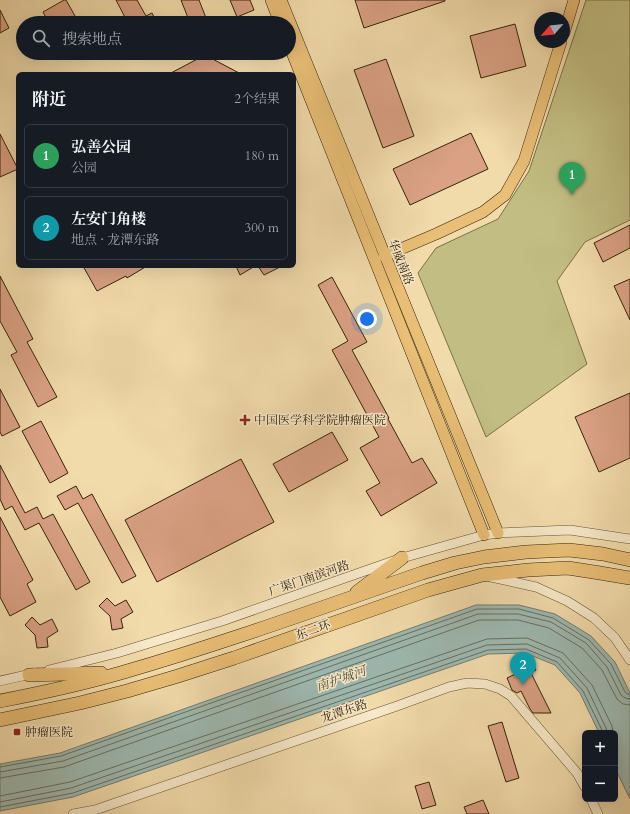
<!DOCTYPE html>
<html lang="zh">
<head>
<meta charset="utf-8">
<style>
  body { margin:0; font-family:Cardo,"Noto Serif SC",serif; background:#20242c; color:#f1f3f6 }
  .controls { position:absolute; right:12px; bottom:12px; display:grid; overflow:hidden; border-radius:6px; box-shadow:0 4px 16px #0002 }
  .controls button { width:36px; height:36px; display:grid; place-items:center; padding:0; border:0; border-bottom:1px solid #363941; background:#171b24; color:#f1f3f6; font:20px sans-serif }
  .compass { position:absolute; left:534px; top:12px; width:36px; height:36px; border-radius:50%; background:#171b24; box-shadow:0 4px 16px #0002; rotate:242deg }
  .you { position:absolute; left:367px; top:319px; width:14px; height:14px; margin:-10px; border:3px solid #fff; border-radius:50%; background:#1a73e8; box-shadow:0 0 0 6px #1a73e833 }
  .badge { display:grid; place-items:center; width:26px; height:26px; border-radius:50%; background:#0b8043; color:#fff; font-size:13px; font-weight:700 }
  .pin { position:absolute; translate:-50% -33px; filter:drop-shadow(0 1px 2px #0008) }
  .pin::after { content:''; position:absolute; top:21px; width:14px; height:12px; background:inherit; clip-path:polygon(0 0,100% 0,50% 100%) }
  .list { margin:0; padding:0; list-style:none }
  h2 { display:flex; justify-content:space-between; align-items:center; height:52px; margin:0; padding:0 16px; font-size:17px }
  h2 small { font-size:13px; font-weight:400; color:#9ea1a6 }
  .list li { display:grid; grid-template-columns:26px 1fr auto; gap:12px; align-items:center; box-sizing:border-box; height:64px; margin:0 8px 8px; padding:0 8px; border:1px solid #363941; border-radius:6px }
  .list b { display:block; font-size:15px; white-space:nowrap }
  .list p { margin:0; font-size:13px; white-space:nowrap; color:#9ea1a6 }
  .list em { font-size:13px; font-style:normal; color:#9ea1a6 }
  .icon { flex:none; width:22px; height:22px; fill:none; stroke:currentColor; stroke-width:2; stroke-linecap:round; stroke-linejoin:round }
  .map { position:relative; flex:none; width:630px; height:814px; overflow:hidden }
  .search { position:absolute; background:#171b24; box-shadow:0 4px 16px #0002; left:16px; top:16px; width:280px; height:44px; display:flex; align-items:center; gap:10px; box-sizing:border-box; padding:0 14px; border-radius:22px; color:#9ea1a6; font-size:15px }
  .panel { position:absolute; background:#171b24; box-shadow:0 4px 16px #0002; left:16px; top:72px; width:280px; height:196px; border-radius:6px }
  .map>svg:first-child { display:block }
</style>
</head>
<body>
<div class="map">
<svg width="630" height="814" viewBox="0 0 630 814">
  <rect width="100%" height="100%" fill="#f2dbab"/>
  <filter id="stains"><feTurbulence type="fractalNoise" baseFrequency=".005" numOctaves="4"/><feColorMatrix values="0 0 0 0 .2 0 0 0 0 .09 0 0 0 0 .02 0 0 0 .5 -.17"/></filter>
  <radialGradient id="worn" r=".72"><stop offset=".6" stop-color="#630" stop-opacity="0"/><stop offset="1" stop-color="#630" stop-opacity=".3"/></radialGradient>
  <path fill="#c2be83" stroke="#7c7146" d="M586,0H630V220L585,242L557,281L587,364L486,437L418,273L436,248L498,219L529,171Z"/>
  <path fill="#9db9b1" stroke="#747d6e" d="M476,605H519L555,614L591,636L615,662L630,693V799L615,768V733H599L580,693L555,665L525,653L488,654L73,797L0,811V764L60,753Z"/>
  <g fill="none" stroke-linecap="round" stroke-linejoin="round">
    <g stroke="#6a6e5e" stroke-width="1">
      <path d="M0,767L61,756L477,609H519L553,618L589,640L611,664L625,692L627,694H630"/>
      <path d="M0,772L63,761L478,614H518L551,622L586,643L607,667L621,695L625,698L630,699"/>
      <path d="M0,778L64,767L479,620H518L549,628L582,648L602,670L617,699L623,704L630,705"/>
      <path d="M0,796L70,782L487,639L527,638L563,653L592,685L612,726L613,733"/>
      <path d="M0,802L71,788L487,645L527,644L560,658L587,688L606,728L607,733"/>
      <path d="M0,807L73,793L488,650L526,649L557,662L583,691L602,730V733"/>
    </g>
  </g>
  <g fill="#daa184" stroke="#36240a">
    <path d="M64,0H66L79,23H49L43,12Z"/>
    <path d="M116,0H137L146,16L152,13L157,23H132L135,21L134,20L128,23Z"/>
    <path d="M181,0H199L208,23H190Z"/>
    <path d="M230,0H250L254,10L237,17Z"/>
    <path d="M355,0H445V1L364,28Z"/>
    <path d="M0,10L9,28L0,33Z"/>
    <path d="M515,24L526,66L481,78L470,36Z"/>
    <path d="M205,55L241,74H169Z"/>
    <path d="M386,59L414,136L383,148L354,70Z"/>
    <path d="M471,133L488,169L410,205L393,169Z"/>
    <path d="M0,134L18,169L0,177Z"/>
    <path d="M630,225V248L603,262L594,243Z"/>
    <path d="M83,266H147L127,278L126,276L97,291Z"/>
    <path d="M236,266H255L240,275Z"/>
    <path d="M258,266H282L264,275Z"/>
    <path d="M0,276L33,339L27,342L57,397L38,407L11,355L17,352L0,321Z"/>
    <path d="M332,277L367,342L352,350L389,418L388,419L412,463L422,458L437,483L381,516L366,491L380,483L360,448L379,437L332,350L348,341L318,285Z"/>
    <path d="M630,279V320L614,286Z"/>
    <path d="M0,389L20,427L2,436L0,432Z"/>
    <path d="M630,393V458L599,472L575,417Z"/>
    <path d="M41,421L68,473L50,483L22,431Z"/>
    <path d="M332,432L348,460L289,492L273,464Z"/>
    <path d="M241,459L274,522L157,582L125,520Z"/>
    <path d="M0,465L25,513L37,507L43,519L53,514L90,582L76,590L39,523L25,530L12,506L5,510L0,499Z"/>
    <path d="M76,486L83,499L92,494L136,576L122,583L78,503L65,510L57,496Z"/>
    <path d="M0,517L33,580L27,584L36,602L10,616L0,597Z"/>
    <path d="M107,598L115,606L126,600L133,612L121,619L123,628L112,630L110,616L99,606Z"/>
    <path d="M32,617L40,625L52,619L58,631L47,638L48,647L37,648L35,635L25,625Z"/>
    <path d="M532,662L536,670L531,673L551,713H533L530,709L521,691L517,693L512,690L507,678L526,669L525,666Z"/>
    <path d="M502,722L519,778L506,782L488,726Z"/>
    <path d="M429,782L436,805L422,809L415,786Z"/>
    <path d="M483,800L489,814H467L464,807Z"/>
  </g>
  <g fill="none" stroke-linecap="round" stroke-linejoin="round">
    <g stroke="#655232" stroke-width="10">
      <g id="minor">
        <path d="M491,577L536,587L567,601L594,618L615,638L630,660"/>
        <path d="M49,670L117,653L166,638L222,621L402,558L484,535L498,533L570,530L630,539"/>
        <path d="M0,681L35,673"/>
        <path d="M591,799L598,814"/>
        <path d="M73,814L95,810L397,706L449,687L467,683L485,684L500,689L511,696L577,773L585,787"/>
      </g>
    </g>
    <g stroke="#36240a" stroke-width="12">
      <g id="major">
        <path d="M271,0L280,23"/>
        <path d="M281,0L498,533"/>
        <path d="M564,33L574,0"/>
        <path d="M289,45L484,535"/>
        <path d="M384,256L436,234L483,212L505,195L524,161L561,42"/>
      </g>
    </g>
    <g stroke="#36240a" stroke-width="14">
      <g id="highway">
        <path d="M357,592L402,558"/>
        <path d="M29,675L101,673"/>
        <path d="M0,701C41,693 83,684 124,672C225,643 323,607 422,573L455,563L484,557L526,552L569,550L603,554L630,560"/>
        <path d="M0,720L80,703L127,691L178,676L234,658L428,590L482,575L528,570L568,568L600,573L630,578"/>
      </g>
    </g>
    <use href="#minor" stroke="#f7e8c8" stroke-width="9"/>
    <use href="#major" stroke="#e9be76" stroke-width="11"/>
    <use href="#highway" stroke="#e9be76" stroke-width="13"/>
  </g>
  <g fill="#8f2418" stroke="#f7e8c8" stroke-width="1.5">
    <path d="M243 414h4v4h4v4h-4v4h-4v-4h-4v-4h4z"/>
    <rect x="13" y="728" width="8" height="8" rx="2"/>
  </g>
  <g text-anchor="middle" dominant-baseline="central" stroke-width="3" stroke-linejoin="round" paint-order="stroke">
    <g font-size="12" fill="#36240a" stroke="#f7e8c8">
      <text transform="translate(401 262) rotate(68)">华威南路</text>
      <text transform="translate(309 578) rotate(-19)">广渠门南滨河路</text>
      <text transform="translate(313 630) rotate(-19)">东二环</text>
      <text transform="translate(344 711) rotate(-19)">龙潭东路</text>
    </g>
    <g font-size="12" fill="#36240a" stroke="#f7e8c8" text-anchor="start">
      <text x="254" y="420">中国医学科学院肿瘤医院</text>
      <text x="25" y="732">肿瘤医院</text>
    </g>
    <g font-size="13" font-style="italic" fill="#55513c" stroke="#f7e8c8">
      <text transform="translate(341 679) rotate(-19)">南护城河</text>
    </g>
  </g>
  <rect width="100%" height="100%" filter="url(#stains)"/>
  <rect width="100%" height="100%" fill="url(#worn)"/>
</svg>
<div class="controls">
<button>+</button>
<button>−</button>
</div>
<svg class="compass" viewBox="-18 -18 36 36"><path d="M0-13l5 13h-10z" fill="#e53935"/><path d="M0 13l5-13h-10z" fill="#9ea1a6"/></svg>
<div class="you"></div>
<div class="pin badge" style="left:572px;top:195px;background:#2e9e5b">1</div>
<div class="pin badge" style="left:523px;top:685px;background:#0f9aa8">2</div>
<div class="search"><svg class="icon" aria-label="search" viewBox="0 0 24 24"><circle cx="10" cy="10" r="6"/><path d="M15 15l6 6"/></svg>搜索地点</div>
<section class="panel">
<h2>附近<small>2个结果</small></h2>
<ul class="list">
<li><span class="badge" style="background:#2e9e5b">1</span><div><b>弘善公园</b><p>公园</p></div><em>180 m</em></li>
<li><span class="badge" style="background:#0f9aa8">2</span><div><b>左安门角楼</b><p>地点 · 龙潭东路</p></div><em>300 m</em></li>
</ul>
</section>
</div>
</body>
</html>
